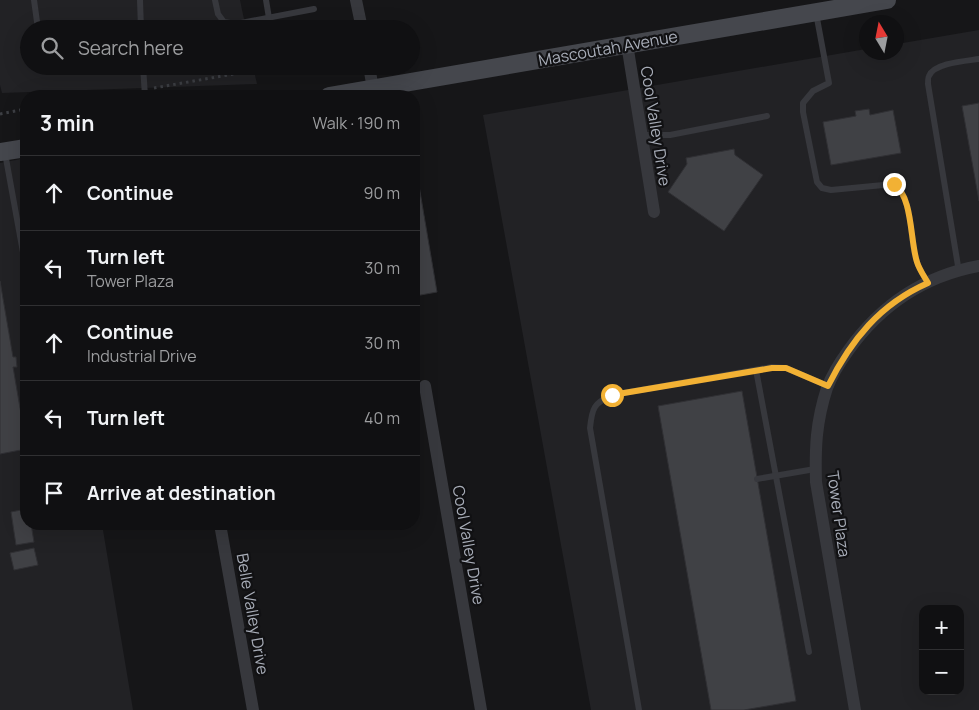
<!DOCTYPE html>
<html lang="en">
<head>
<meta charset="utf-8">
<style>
  body { margin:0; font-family:Manrope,sans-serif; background:#1e1e20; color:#f1f3f6 }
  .controls { position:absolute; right:15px; bottom:15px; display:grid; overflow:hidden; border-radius:10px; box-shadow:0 5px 20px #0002 }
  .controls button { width:45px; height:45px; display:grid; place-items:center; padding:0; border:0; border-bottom:1px solid #303032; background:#101012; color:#f1f3f6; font:25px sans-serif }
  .compass { position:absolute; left:859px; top:15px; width:45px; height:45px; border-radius:50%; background:#101012; box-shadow:0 5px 20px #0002; rotate:350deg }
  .stop { position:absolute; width:15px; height:15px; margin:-11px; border:4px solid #f2b134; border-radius:50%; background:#fff }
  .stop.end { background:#f2b134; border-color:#fff; box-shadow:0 1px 5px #0008 }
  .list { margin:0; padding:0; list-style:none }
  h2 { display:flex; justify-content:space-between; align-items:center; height:65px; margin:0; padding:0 20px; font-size:21px }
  h2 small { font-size:16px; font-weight:400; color:#9c9d9f }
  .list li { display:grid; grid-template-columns:32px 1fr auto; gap:15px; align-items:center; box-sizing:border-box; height:75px; padding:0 20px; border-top:1px solid #303032 }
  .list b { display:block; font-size:19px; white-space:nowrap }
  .list p { margin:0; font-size:16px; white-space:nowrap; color:#9c9d9f }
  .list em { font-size:16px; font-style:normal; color:#9c9d9f }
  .icon { flex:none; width:28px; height:28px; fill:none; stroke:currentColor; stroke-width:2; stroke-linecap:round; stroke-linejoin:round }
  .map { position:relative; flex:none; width:979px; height:710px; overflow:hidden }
  .search { position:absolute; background:#101012; box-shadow:0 5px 20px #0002; left:20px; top:20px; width:400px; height:55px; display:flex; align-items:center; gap:12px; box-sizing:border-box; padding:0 18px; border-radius:28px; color:#9c9d9f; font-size:19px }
  .panel { position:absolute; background:#101012; box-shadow:0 5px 20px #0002; left:20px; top:90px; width:400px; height:440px; border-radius:20px }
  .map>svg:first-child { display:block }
</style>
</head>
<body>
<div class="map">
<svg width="979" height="710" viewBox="0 0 979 710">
  <rect width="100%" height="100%" fill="#161618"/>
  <g fill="#222225" fill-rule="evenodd">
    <path d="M0,0H240L246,29H29V66H253L257,84L2,93L0,85Z"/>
    <path d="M979,30V710H591L483,115L866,49V52H896L897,44ZM923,609H960V691H923Z"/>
    <path d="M26,158V524H102L133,710H0V163Z"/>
  </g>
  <g fill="#404145" stroke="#303034">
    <path d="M979,103V201L962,106Z"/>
    <path d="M869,109L870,115L893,110L901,153L831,165L823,122L856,116L855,111Z"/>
    <path d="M734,149L735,155L763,175L724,231L668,192L687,164L686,158Z"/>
    <path d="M414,168H416L437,292L415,296Z"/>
    <path d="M0,281L13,357H16L17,367H13L26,443V449L0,454Z"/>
    <path d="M742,391L796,701L744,710H711L658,406Z"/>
    <path d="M26,509V524H31L34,542L16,545L11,512Z"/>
    <path d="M34,548L38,565L14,570L10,553Z"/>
  </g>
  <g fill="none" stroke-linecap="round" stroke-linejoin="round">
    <g stroke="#3d3f44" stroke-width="3" stroke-dasharray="2.5 4" stroke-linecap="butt">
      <path d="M154,88L279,66"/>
      <path d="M103,96L135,91"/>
      <path d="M0,114L26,109"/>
    </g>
    <g stroke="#37383d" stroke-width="6">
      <path d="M34,0L38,29"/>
      <path d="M140,0L141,29"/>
      <path d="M215,0L218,14L224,22L236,24L314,9"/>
      <path d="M266,0L269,18"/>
      <path d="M816,13L829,83L813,91L803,103V112L817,182L822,188L831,190L894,184C914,197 909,241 917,262C919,269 924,276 928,283"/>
      <path d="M143,66L145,96"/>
      <path d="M641,135H670L767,116"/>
      <path d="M5,153L26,269"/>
      <path d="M959,272L928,84C928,84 928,77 929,76C934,63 966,61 979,59"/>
      <path d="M756,370L809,652"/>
      <path d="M757,479L815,469"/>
      <path d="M639,710L590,428C592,408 594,403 612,395L772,367L786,368L828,386"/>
    </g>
    <g stroke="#37383d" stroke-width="12">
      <path d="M356,0L362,29"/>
      <path d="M627,44L654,212"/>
      <path d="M369,66L373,89"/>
      <path d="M425,386L481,710"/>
      <path d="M220,524L253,710"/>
      <path d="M855,710L816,482C815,448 816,422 827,388C832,375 840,362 848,351C880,306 924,276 979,266"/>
    </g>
    <g stroke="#45474d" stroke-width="18">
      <path d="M329,96L887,0"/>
      <path d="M0,152L26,148"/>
    </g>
  </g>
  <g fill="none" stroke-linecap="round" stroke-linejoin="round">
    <path stroke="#f2b134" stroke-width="6" d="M612,395L772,368H786L828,386C851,340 880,304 928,283C924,276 919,269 917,262C910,241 913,197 894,184"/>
  </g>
  <g text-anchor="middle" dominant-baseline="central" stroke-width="4.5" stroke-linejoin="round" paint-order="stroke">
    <g font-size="16" fill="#a8adb8" stroke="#111113">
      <text transform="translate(608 48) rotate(-10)">Mascoutah Avenue</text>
      <text transform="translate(656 126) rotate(81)">Cool Valley Drive</text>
      <text transform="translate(839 514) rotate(82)">Tower Plaza</text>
      <text transform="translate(469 545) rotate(80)">Cool Valley Drive</text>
      <text transform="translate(253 614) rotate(80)">Belle Valley Drive</text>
    </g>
  </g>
</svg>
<div class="controls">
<button>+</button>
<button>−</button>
</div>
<svg class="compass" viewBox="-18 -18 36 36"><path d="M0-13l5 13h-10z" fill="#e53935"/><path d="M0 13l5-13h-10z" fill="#9c9d9f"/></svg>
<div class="stop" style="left:612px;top:395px"></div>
<div class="stop end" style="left:894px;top:184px"></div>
<div class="search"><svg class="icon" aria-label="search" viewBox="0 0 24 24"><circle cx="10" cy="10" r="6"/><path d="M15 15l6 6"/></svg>Search here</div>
<section class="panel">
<h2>3 min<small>Walk · 190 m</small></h2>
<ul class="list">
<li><svg class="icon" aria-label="ahead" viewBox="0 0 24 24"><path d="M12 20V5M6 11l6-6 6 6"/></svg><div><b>Continue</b></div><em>90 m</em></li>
<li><svg class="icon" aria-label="left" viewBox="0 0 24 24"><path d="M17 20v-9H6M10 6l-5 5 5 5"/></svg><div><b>Turn left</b><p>Tower Plaza</p></div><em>30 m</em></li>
<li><svg class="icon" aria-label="ahead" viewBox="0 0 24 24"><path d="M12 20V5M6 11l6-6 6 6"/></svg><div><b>Continue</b><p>Industrial Drive</p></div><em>30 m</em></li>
<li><svg class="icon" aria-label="left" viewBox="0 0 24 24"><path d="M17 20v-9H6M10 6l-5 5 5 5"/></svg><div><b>Turn left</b></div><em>40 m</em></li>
<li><svg class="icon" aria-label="arrive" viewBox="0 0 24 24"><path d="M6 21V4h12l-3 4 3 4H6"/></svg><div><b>Arrive at destination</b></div></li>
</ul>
</section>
</div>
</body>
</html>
